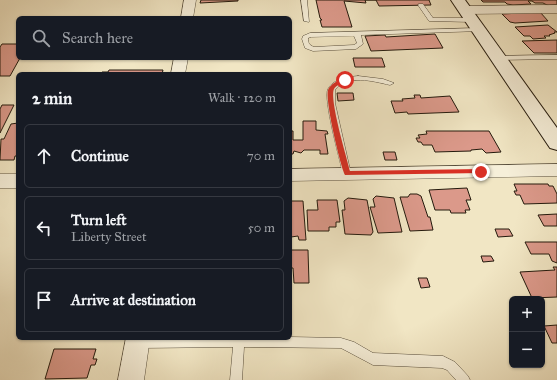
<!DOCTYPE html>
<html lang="en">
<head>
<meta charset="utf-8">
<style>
  body { margin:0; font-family:"IM FELL Great Primer",serif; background:#242831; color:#f1f3f6 }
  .controls { position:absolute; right:12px; bottom:12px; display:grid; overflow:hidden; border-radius:6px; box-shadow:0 1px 3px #0004 }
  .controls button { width:36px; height:36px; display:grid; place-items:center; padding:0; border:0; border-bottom:1px solid #363941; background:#171b24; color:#f1f3f6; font:20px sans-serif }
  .stop { position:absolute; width:12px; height:12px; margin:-9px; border:3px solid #d93025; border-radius:50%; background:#fff }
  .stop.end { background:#d93025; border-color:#fff; box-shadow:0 1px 4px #0008 }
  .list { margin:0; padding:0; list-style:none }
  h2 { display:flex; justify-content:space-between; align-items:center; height:52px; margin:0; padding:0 16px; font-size:17px }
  h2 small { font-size:13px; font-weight:400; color:#9ea1a6 }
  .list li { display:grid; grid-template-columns:26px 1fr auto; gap:12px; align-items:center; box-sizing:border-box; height:64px; margin:0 8px 8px; padding:0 8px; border:1px solid #363941; border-radius:6px }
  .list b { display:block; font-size:15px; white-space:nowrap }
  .list p { margin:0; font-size:13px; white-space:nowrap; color:#9ea1a6 }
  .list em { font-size:13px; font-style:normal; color:#9ea1a6 }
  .icon { flex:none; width:22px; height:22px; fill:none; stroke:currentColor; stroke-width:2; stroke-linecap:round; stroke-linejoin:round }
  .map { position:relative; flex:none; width:557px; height:380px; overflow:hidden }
  .search { position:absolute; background:#171b24; box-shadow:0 1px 3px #0004; left:16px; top:16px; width:276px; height:44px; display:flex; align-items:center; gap:10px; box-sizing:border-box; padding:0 14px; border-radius:6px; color:#9ea1a6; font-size:15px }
  .panel { position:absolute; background:#171b24; box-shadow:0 1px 3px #0004; left:16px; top:72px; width:276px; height:268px; border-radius:6px }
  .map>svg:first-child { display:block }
</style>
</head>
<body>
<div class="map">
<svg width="557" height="380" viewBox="0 0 557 380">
  <rect width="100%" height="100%" fill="#f1e6c4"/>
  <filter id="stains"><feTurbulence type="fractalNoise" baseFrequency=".005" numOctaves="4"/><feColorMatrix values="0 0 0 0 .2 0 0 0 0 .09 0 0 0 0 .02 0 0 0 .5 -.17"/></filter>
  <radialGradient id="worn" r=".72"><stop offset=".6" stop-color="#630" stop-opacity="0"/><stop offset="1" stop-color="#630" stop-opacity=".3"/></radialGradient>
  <g fill="#db998a" stroke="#241a0d">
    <path d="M201,0H238V1L200,3Z"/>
    <path d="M316,0H429L431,5L379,6L376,0H365L366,3L344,1L352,27H322L320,20H322L320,18Z"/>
    <path d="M481,0H557V7H551L543,3H535L532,1H528L531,4L513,5L507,4L505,2H483Z"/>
    <path d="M540,12L548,21L515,23L510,22L502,14Z"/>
    <path d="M548,25L557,32H554L555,33L549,35L550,36H544L546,38L533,39L530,36H524L515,27Z"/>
    <path d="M435,34L443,48L371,51L365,36L385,35L386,37Z"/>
    <path d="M557,40V53H534L522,41Z"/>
    <path d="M2,44H18V58H20L10,76H0V47Z"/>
    <path d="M353,58H382L385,67H355Z"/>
    <path d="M109,70H163L162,74H101L102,72H108Z"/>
    <path d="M337,93H353L354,100L338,101Z"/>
    <path d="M414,95H420L421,98L450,96L459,112L408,114L407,112L395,113L391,101H403L402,99L415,98Z"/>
    <path d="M2,105H14L0,133V109Z"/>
    <path d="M303,121H316V130L327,131L328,134H325L328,154H320V150H304L301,153L294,151L293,154H290V131H293V140H303Z"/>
    <path d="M18,123V156H15L14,160H0L1,139H4L11,124Z"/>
    <path d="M426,131H489L501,152L486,153L482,149L471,150V151L435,152L432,145H423L421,142H418L416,138H420L418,135L427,134Z"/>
    <path d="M383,152H395L397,160H385Z"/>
    <path d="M514,184H548L549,186H553L557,194V203L524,204L520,195H516L514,191H517Z"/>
    <path d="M467,188L471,200H466L470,210H465L466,213H451L450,210H435L429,190Z"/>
    <path d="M410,194H417L421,196L428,217H430L433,230L410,231L400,197H408Z"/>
    <path d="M376,196L394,198L402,232L378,233L370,207H375L373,199Z"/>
    <path d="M348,198L367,200L373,232L371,235L345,234L342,210H345L344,201Z"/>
    <path d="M317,200H337L340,222H336V227H329V231H308L307,210H318Z"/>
    <path d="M290,201H303L306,240H299L298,236L291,237Z"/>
    <path d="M557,214V226H544L538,215Z"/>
    <path d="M495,229H509L513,236L498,237Z"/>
    <path d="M525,242H557V263L552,261L549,254H531Z"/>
    <path d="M290,250H308L309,283H294L293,268H290Z"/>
    <path d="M481,256H491L494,261L483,262Z"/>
    <path d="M553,267H557V297L532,298L520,272L555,270Z"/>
    <path d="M418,278H427L430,287L421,288Z"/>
    <path d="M557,325V343H552L544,326Z"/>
    <path d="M54,349H96L93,359H97L95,365H91L87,378L45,379Z"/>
  </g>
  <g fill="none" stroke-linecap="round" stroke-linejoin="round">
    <g stroke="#574d3b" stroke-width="1">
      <g id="service">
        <path d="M301,0H307L309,22L304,21Z"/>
        <path d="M419,4H423L433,18H472L475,20L472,22L429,21L418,5Z"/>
        <path d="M479,28L482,30L481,31L361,35L363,44L356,49L313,51L305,48L302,39L303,36L310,33ZM354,36L357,43L354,45L314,47C309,45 308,43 308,38L311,37Z"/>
        <path d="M557,55V59L499,60L496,58L499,56Z"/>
        <path d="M358,76L383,79L394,83L390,85C372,81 348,74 335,90V103L351,174L347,177L343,174C340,160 323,99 328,89C333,79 348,77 358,76Z"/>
        <path d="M290,337L341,338L354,342L373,353L443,356L455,362L468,376L470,380H456L447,370L442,368L373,365L341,348L244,347L242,380H230L233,347L138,348L134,347L132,343L134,339L137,338Z"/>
      </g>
    </g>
    <g stroke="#574d3b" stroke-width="1">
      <g id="minor">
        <path d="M184,0H196L193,18H181Z"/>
        <path d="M557,5V13L465,14L461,13L459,10L461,7L465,6Z"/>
        <path d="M174,58H188L185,74H171Z"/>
        <path d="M557,164V176L290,181V169Z"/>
        <rect x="0" y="174" width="18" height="14"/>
        <path d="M126,338H150L144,380H118Z"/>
      </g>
    </g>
    <g stroke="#241a0d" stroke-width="2">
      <path id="secondary" d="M451,0H465L557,128V150L550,148Z"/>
    </g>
    <use href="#service" fill="#f6efd9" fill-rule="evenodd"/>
    <use href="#minor" fill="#f6efd9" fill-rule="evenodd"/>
    <use href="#secondary" fill="#f6efd9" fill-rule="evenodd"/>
  </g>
  <path fill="#d93025" d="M345,78L347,79V81C343,83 336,85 334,89C329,99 347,158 350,171L481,169L483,170V173L345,175C340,164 325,101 328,90C330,84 339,80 345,78Z"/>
  <rect width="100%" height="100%" filter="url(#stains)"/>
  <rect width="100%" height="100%" fill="url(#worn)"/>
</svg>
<div class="controls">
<button>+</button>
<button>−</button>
</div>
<div class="stop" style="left:345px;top:80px"></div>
<div class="stop end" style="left:481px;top:172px"></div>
<div class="search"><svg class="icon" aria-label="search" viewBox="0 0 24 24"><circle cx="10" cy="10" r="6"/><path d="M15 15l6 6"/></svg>Search here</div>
<section class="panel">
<h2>2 min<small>Walk · 120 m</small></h2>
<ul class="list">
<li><svg class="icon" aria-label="ahead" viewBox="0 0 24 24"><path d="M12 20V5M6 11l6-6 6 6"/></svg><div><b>Continue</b></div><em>70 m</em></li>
<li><svg class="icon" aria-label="left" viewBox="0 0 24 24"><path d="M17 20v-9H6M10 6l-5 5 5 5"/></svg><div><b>Turn left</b><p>Liberty Street</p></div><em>50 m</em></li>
<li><svg class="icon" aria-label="arrive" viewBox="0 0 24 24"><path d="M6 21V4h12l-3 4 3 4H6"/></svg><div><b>Arrive at destination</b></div></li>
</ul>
</section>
</div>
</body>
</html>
